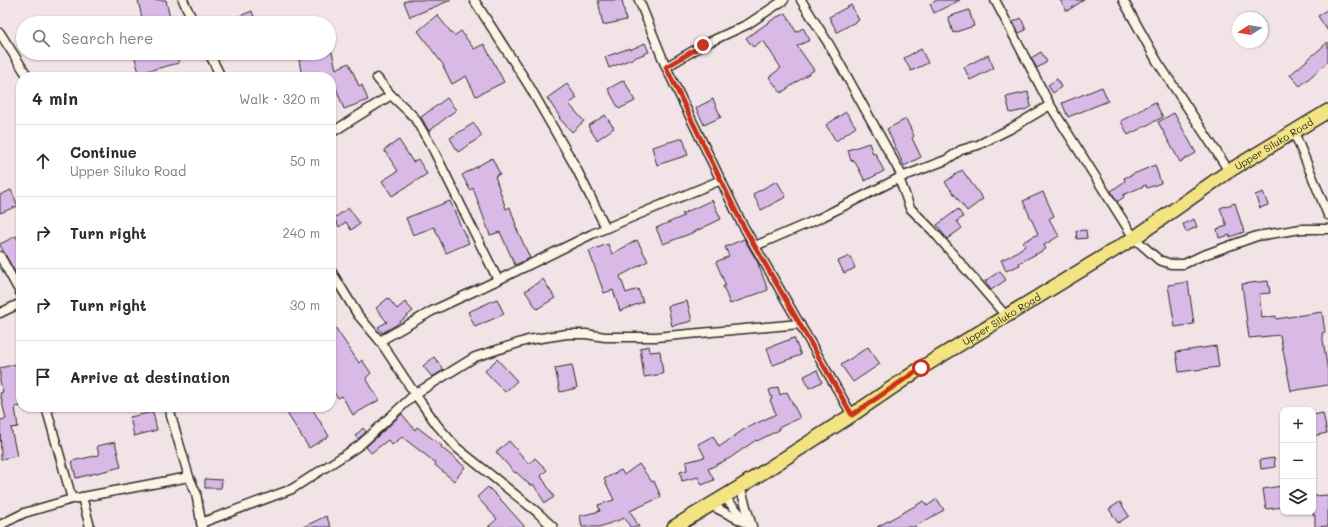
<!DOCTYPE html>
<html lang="en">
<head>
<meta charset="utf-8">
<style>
  body { margin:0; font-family:Mali,sans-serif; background:#f2f2f3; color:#2b2b33 }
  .controls { position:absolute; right:12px; bottom:12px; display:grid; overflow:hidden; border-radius:8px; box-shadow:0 1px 3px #0004 }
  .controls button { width:36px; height:36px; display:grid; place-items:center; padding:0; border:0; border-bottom:1px solid #e1e1e2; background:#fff; color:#2b2b33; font:20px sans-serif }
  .compass { position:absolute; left:1232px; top:12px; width:36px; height:36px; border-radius:50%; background:#fff; box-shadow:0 1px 3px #0004; rotate:259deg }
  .stop { position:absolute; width:12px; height:12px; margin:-9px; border:3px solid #c8321e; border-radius:50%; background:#fff }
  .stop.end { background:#c8321e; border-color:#fff; box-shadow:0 1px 4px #0008 }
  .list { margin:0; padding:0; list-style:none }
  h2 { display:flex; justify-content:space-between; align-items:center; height:52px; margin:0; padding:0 16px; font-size:17px }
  h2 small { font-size:13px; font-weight:400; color:#7c7c81 }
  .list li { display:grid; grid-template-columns:26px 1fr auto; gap:12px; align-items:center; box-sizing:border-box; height:72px; padding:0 16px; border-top:1px solid #e1e1e2 }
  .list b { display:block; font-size:15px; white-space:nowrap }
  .list p { margin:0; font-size:13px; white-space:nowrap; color:#7c7c81 }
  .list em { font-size:13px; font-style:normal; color:#7c7c81 }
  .icon { flex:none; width:22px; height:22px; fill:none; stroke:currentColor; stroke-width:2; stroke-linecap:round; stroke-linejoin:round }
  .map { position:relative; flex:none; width:1328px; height:527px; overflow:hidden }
  .search { position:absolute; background:#fff; box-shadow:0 1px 3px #0004; left:16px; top:16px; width:320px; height:44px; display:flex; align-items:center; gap:10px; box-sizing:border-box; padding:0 14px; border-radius:22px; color:#7c7c81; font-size:15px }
  .panel { position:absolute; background:#fff; box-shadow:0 1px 3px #0004; left:16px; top:72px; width:320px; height:340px; border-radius:16px }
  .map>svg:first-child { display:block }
</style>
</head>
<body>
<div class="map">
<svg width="1328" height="527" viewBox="0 0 1328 527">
  <rect width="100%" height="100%" fill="#f2e3e6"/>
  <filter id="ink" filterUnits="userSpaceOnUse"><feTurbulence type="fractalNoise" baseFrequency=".025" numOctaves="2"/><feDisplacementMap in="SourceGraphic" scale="8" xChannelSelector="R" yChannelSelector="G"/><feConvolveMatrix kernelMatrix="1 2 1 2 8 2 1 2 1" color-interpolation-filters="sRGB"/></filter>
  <g filter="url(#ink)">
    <g fill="#d9bae7" stroke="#2b2b2b">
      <path d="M138,0H166L171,23H143Z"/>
      <path d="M409,0H451L410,17L404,2Z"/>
      <path d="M598,0H622L626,20L603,25Z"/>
      <path d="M937,0H960L934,13L930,4Z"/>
      <path d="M1060,0H1084L1067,11Z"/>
      <path d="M851,5L859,20L837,32L829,17Z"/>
      <path d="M1328,9V31L1318,16Z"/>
      <path d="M969,10L974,26L953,33L948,17Z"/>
      <path d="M252,11L256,23H223Z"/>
      <path d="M786,13L796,32L803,28L810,40L797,46L814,70L781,93L769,77L781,68L763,40L753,47L746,38L775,18Z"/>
      <path d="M437,15L454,36L461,31L474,49L484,44L504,82L476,96L466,76L452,84L443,66H444L418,31Z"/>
      <path d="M1021,18L1026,30L1019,33L1013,22Z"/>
      <path d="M1328,42V62L1300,86L1290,75Z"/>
      <path d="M645,43L649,52L609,68L605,57L630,48V50Z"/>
      <path d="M921,49L928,63L911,71L904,58Z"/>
      <path d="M332,52L336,69L349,63L359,86L362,85L368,100L344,109L336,88L331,90V77H322L320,72L302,76L299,60Z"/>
      <path d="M1041,52L1047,62L1037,68L1031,58Z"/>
      <path d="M140,53H176L179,63L139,73L134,54Z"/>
      <path d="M988,55L994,68L970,80L964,67Z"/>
      <path d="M1057,79L1061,87L1053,93L1048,85Z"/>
      <path d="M624,80L635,101L619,109L608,89Z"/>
      <path d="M567,84L577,98L569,104L584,121L572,132L559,118L560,117L547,98Z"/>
      <path d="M1102,87L1108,101L1068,117L1062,103Z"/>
      <path d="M1028,92L1031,106L1025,110L1010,113L1006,97Z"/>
      <path d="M447,98L456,110L429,131L421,117Z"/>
      <path d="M713,99L721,117L704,125L696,108Z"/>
      <path d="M1155,102L1163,117L1128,135L1121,121Z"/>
      <path d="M846,112L856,127L836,141L826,125Z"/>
      <path d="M1174,113L1196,153L1180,162L1158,122Z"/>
      <path d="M605,115L614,128L597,140L588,126Z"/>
      <path d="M906,119L914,136L912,138L921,157L904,166L887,129Z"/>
      <path d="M474,123L482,136L458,152L450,138Z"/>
      <path d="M683,138L688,155L657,165L652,147Z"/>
      <path d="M399,140L413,162L418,159L427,174L392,196L382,181L398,171L384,150Z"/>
      <path d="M869,143L873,154L875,153L884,171L865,181L854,160L851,161L848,150Z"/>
      <path d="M492,158L500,174L495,176L506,209L510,207L516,225H515L530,258L515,265L500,232L490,235L473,188L470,190L462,175Z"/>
      <path d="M1155,165L1161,183L1147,188L1146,185L1123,195L1124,197L1117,202L1111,191L1125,181L1124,178Z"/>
      <path d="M962,170L983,199L967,211L945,182Z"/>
      <path d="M777,181L786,197L761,210L753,194Z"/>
      <path d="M11,190L18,206L0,213V195Z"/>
      <path d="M1043,192L1054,216L1049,219L1059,236L1044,245L1046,249L1019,263L1020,265L1006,271L1001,260L1010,256L1025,246L1023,242L1038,234L1023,201Z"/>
      <path d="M1263,192L1268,205L1260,208L1255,195Z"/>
      <path d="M712,200L721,219L692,233L663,244L656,228L684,216L682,214Z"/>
      <path d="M450,201L461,227L469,243L446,253L434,227L413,235L406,218Z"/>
      <path d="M1235,203L1244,232L1230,237V235L1219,238L1217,229L1227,226L1220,208Z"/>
      <path d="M349,208L360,224L351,230L346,222L339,227L334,218Z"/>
      <path d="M958,209L963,217L957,221L962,228L947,239L937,225Z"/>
      <path d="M1194,219L1197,227L1186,232L1183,224Z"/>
      <path d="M1086,230L1087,238L1077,239L1076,231Z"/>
      <path d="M16,236L21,245V283L0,245V244Z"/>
      <path d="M744,239L757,261L768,290L730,304L723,286H726L716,262L729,256L725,247Z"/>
      <path d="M637,240L648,261L620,276L626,293L638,289L643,302L620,311L613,290L604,293L589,251L608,244L612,254Z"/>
      <path d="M850,256L855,268L844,273L838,261Z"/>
      <path d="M1000,271L1006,280L991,290L985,281Z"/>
      <path d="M543,279L555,298L537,309L525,291Z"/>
      <path d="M1268,281L1270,293L1259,294L1262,318L1276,316V319L1322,312L1325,332L1322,333L1328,372V385L1291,391L1280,335L1249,338L1242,284Z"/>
      <path d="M1188,282L1194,324L1175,327L1168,285Z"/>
      <path d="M388,298L397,309L405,302L413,311L396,325L382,333L378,327L387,322L376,308Z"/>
      <path d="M497,299L504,314L475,327L468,312Z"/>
      <path d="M687,301L692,321L672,326L668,306Z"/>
      <path d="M331,321L359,363L362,360L371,373L366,378L379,400L353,415L342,396L338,398L331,389Z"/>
      <path d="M794,338L801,355L773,365L767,348Z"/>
      <path d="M649,346L650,352L660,351L663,374L644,377L640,348Z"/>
      <path d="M1216,346L1219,367L1179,372L1176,352Z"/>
      <path d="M868,347L880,364L853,382L841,365Z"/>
      <path d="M434,357L444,370L432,377L423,366Z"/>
      <path d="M497,359L517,381L505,392L485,371Z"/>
      <path d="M21,363V406L15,407L18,427L11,428L17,456L1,459L0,420L6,419L0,393L3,392L0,381V368Z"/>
      <path d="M572,365L577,388L560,392L555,368Z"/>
      <path d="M817,370L822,382L809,388L804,376Z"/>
      <path d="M778,387L780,395L787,392L800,418L778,428L779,430L757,441L756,440L730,458L708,469L714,480L702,485L698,477L682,481L680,472L687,470L686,462L705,457L698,444L713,436L719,447L743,430L776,414L770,400L772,399L769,390Z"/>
      <path d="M283,407H311L329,436L309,448Z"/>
      <path d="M153,412L157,430L134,436L130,417Z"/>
      <path d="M1323,413L1327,433L1313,436V415Z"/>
      <path d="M402,414L415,430L417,427L442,446L441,447L465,467L454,481L435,465L436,463L402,437L392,445L388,440L371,453L366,447Z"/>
      <path d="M363,428L366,432L358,439L355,436Z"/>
      <path d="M509,441L529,464L535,458L547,470L541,476L554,497L545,503L533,484L531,486L516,472L515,473L496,452Z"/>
      <path d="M115,442L121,467L76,478L72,461L99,455L97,446Z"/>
      <path d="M1274,458L1275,467L1261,469L1260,460Z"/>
      <path d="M639,464L652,482L654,481L661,497L630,511L639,527H630L625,518L599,527H582L580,516L600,511L598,505L614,500L604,479L621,470L624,475Z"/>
      <path d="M205,479L222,480L221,488H205Z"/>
      <path d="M1281,486L1283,507L1266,509L1263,489Z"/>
      <path d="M488,487L502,501L525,527H488L497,519L477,497Z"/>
      <path d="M1328,495V526L1315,527V515H1313V496Z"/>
      <path d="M937,499L944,510L914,527H877L924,501L927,506Z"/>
      <path d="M1120,502L1129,516L1118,523L1109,509Z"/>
      <path d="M326,516L331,527H303Z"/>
    </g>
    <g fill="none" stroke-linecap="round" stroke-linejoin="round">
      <g stroke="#2b2b2b" stroke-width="11">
        <g id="minor">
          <path d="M183,0L194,23"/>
          <path d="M474,0L528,84L575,166L606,228"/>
          <path d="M639,0L666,67L741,222L852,415"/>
          <path d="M995,0L1050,105L1134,238L1159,260L1171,264H1184L1201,256L1257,236L1301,229H1328"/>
          <path d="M1123,0L1157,61L1229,171"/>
          <path d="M0,33L28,77"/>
          <path d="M209,53L221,77"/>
          <path d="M666,67L703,45L748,24L784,0"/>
          <path d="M377,78L391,95L414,117L432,147L498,280"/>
          <path d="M1294,132L1328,215"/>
          <path d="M331,133L391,95"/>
          <path d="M755,246L818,219L899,178L901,174L830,46L801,0"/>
          <path d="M0,256L21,294"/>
          <path d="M331,271L358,315L380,341L415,394L437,425L457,448L537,512L553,527"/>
          <path d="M0,313L21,303"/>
          <path d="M1006,316L932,230L910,208L899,178L946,160L961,150L978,145L1010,129L1050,105"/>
          <path d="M380,341L432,311L498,280L592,234L721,180"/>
          <path d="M46,407L72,499"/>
          <path d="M170,407L171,416L189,477L196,493L202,527"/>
          <path d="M740,487L751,523"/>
          <path d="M82,497L90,527"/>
          <path d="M724,497L748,522"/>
          <path d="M710,505L752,526"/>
          <path d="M201,523L292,489L351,451L361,444L415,394L475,357L528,340L567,334H586L605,337H656L800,324"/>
          <path d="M0,525L24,513L72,499L189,477"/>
        </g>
      </g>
      <g stroke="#2b2b2b" stroke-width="16">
        <g id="primary">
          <path id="s1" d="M674,527L740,487L852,415L921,368L1134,238L1229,171L1328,111"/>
        </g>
      </g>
      <use href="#minor" stroke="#fcf5e5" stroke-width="8"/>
      <use href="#primary" stroke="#f4e382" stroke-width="13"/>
    </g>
  </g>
  <g fill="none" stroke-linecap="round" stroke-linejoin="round" filter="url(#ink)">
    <path stroke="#c8321e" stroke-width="5" d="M703,45L666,67L741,222L852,415L921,368"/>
  </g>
  <g text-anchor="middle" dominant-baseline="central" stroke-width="3" stroke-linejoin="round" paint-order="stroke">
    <g font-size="10" fill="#2b2b2b" stroke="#fcf5e5">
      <text stroke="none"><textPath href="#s1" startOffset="712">Upper Siluko Road</textPath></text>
      <text stroke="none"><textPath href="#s1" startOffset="388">Upper Siluko Road</textPath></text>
    </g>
  </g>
</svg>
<div class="controls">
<button>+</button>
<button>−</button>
<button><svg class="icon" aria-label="layers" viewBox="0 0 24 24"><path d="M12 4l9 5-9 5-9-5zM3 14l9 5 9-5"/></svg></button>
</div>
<svg class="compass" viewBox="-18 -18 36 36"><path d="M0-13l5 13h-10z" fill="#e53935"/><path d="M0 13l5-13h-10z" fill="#7c7c81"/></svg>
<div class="stop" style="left:921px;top:368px"></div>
<div class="stop end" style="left:703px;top:45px"></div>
<div class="search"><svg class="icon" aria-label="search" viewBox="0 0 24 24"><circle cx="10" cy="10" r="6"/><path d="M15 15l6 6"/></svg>Search here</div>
<section class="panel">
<h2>4 min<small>Walk · 320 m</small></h2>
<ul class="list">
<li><svg class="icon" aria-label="ahead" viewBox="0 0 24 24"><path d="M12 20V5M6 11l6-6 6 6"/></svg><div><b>Continue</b><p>Upper Siluko Road</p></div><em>50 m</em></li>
<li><svg class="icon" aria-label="right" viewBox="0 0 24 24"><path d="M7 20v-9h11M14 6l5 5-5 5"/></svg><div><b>Turn right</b></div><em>240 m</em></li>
<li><svg class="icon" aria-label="right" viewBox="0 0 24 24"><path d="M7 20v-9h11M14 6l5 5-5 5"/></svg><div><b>Turn right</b></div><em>30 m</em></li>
<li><svg class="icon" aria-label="arrive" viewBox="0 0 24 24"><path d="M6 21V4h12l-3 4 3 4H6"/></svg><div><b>Arrive at destination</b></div></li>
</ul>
</section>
</div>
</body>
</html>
